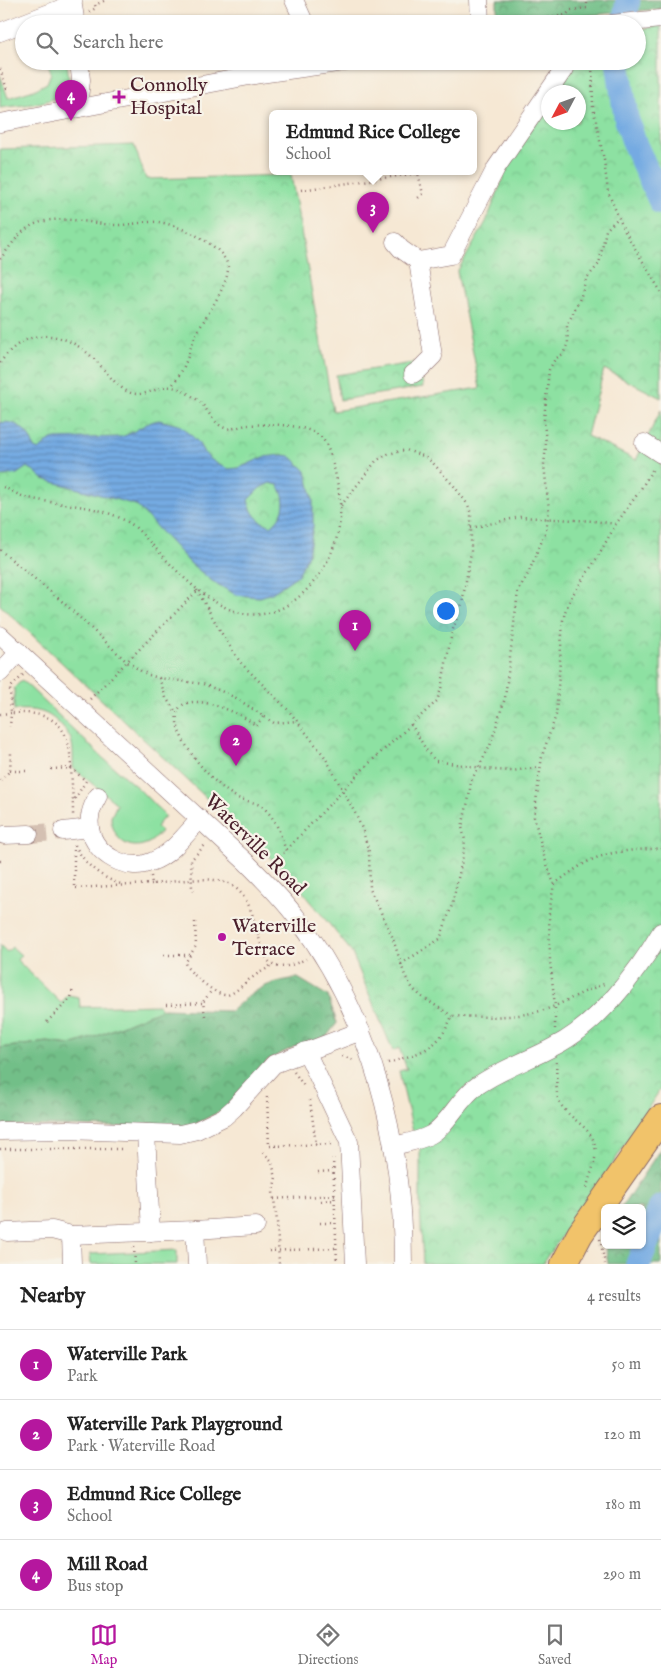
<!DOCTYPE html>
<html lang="en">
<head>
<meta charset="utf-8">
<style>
  body { margin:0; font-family:"IM FELL English",serif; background:#f2f2f2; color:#222 }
  .controls { position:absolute; right:15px; bottom:15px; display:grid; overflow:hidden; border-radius:8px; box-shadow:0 1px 4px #0004 }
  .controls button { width:45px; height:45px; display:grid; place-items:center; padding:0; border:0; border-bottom:1px solid #e0e0e0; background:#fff; color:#222; font:25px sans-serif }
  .compass { position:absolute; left:541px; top:85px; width:45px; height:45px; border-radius:50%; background:#fff; box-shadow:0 1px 4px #0004; rotate:229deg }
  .you { position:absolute; left:445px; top:610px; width:18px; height:18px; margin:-12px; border:4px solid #fff; border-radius:50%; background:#1a73e8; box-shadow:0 0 0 8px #1a73e833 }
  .badge { display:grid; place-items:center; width:32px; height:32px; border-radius:50%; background:#b5179e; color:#fff; font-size:16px; font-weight:700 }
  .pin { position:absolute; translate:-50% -41px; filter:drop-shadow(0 1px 2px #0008) }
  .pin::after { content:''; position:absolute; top:26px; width:18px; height:15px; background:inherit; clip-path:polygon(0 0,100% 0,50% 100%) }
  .popup { position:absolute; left:269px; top:110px; width:208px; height:65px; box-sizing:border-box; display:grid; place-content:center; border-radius:8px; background:#fff; filter:drop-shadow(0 1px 4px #0005); font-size:16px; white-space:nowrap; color:#767676 }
  .popup b { font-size:19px; color:#222 }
  .popup::after { content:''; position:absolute; left:50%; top:100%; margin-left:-10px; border:10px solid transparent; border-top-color:#fff }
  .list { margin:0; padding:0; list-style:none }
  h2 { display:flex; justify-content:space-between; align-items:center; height:65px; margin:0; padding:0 20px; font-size:21px }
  h2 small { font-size:16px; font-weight:400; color:#767676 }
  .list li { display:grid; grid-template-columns:32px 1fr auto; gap:15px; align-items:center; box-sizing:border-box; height:70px; padding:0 20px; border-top:1px solid #e0e0e0 }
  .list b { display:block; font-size:19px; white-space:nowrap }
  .list p { margin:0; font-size:16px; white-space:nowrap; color:#767676 }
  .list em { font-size:16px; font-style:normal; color:#767676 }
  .icon { flex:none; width:28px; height:28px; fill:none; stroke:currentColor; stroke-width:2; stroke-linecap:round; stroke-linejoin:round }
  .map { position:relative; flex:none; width:661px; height:1264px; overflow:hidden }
  .search { position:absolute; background:#fff; box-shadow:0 1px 4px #0004; left:15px; right:15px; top:15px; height:55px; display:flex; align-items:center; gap:12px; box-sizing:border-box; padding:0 18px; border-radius:28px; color:#767676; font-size:19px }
  .sheet { height:345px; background:#fff }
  nav { display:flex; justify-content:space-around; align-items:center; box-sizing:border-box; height:70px; border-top:1px solid #e0e0e0; background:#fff; font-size:14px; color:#767676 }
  nav a { display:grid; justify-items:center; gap:2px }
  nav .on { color:#b5179e }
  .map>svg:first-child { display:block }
</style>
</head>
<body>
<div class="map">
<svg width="661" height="1264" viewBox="0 0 661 1264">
  <defs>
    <pattern id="forest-crowns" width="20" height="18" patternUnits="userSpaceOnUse" patternTransform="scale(1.25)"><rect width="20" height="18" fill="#72bf88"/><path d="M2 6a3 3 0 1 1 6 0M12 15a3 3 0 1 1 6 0" fill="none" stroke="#609b6f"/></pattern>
    <pattern id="park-crowns" width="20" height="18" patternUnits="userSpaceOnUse" patternTransform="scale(1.25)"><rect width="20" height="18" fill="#8de1a2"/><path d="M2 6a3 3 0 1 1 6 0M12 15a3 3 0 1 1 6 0" fill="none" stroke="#7bc18c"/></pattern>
    <pattern id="water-rules" width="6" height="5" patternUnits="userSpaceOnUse" patternTransform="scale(1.25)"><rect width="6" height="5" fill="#74aae2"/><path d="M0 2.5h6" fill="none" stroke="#618ab7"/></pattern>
  </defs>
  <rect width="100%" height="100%" fill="#f7f3e8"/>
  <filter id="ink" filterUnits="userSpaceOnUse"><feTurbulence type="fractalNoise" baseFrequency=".02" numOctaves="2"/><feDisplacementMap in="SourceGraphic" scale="10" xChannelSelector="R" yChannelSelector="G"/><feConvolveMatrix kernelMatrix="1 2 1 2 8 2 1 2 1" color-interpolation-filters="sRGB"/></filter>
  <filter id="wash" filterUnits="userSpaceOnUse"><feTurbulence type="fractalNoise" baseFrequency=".0096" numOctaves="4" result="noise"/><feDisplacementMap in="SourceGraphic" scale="20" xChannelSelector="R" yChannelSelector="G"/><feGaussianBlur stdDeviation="1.12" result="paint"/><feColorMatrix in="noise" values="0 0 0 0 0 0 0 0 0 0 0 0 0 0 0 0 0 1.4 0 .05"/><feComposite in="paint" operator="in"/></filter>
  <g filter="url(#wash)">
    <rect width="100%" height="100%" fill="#f6e8d4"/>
    <g fill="#8de1a2" stroke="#6c8066">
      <path d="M51,61H67C67,68 70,78 68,85C64,105 16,105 0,108V75L8,98L34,90L47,83L51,73L48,63Z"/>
      <path d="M22,680L103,758L140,790L165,816L156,827L161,831C157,836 152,842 146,844C125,852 112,835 111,817L117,804L73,768C73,758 74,746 70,737C68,734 65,730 63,728C48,710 36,709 14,710V688Z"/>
      <path d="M0,945L7,952L12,947L21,955L17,960L61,1003L68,995L79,997L80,1007L158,1005L162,1009L95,1037L70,1045L47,1042L0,1048Z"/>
      <path d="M177,1250V1264H91L90,1254Z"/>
    </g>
    <g fill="url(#forest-crowns)" stroke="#5e6f5a">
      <path d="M497,0H661V9L580,16L497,13Z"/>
      <path d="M298,978L328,996L337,1023L327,1036L318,1040L296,1046L268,1060L225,1109L187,1128L0,1125V1048L47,1042L70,1045L95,1037L162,1009L231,1011C254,990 266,982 298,978Z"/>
      <path d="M661,1148V1264H608L605,1245H642V1208H621Z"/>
    </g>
    <g fill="url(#park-crowns)" stroke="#6c8066">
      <path d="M657,25H661V398L604,369L587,436L636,460L661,410V1088L598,1187L546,1258L543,1264H423L420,1207V1139L414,1136L399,1071L407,1069L399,1048L393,1051L351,951L291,877L0,605V149L134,145L146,179L291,175L333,411L480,388L457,272L486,222L513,153L548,105V122H578V92H557L571,61H637V31Z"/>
      <path d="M419,362L423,387L340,400L336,375Z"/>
    </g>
    <path fill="url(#water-rules)" stroke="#5f6486" fill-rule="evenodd" d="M159,420L182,426L198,442L203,451L209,458L219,465L229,469L239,468L264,457L282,455L290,456L306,471L313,500V527L308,555L298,575L272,593L260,597L236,595L212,581L190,563L136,505L43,479L33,470L27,467L17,474L0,476V423C17,419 30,433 34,448L39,450L51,439L121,437C135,433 145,422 159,420ZM270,483L278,485C288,500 285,515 271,526C258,522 251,513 248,500L260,488Z"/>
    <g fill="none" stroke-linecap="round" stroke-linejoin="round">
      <g stroke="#74aae2" stroke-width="25">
        <path d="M624,24L628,0"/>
        <path d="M618,61L626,117L635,145L661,202"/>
        <path d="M638,1264L661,1207"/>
      </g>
    </g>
  </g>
  <g filter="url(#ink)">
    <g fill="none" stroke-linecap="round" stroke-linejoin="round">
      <path stroke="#d4c0b2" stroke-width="18" stroke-dasharray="18 9" stroke-linecap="butt" d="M29,834L63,831"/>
      <g stroke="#866566" stroke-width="19">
        <g id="minor">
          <path d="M72,0L76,24"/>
          <path d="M294,0L305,24"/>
          <path d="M479,0L480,24"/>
          <path d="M611,24L661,19"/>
          <path d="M0,32L60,9L73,1"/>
          <path d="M78,108L81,80L79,61"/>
          <path d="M0,123L260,74L351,61"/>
          <path d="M395,242L401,249L418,261L451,255L496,168L564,69L565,61"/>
          <path d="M413,374L420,369L433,356L418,261"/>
          <path d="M644,443L661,454"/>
          <path d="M0,635L246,862C264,880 282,898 297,918C372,1017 403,1141 403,1264"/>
          <path d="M0,673L19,652"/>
          <path d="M98,796C92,806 88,818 90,829C95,855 127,872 151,862C171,855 185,835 200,819"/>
          <path d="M63,831L90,828"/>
          <path d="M4,835L29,834"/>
          <path d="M306,1051L349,1142L355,1264"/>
          <path d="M0,1131L67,1130L180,1134L197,1130L224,1117L234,1108L274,1064L361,1031"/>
          <path d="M146,1133L151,1232"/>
          <path d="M393,1146C405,1143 419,1141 430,1135C448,1125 459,1098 477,1086C501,1069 530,1060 555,1046C598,1024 637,973 661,932"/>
          <path d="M195,1230L197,1264"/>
          <path d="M7,1232L52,1230L71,1235L195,1230L256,1226"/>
          <path d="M71,1235L72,1264"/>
        </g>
      </g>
      <g stroke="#866566" stroke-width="28">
        <path id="highway" d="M564,1264L580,1234L661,1118"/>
      </g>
      <g stroke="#866566" stroke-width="2.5" stroke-dasharray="1 4" stroke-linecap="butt">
        <path d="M89,12L96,8L95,5L106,0"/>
        <path d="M494,20L507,23L534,20L566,15L571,10L587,8V0"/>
        <path d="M592,61L593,107L604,160L608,192L624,230L661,292"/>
        <path d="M0,69L8,92"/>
        <path d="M301,190L418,173L423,194L418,198"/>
        <path d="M0,259C11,246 21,228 38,223C60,215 89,223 113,225C128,226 143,221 158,222C177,224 227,246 228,268C228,286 204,319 195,336C191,345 189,355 185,364C182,372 176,380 171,387"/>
        <path d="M0,363C25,326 63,329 93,358C103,367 111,380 122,388C141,403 156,385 172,387C182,389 195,397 202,404C209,412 214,424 225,428C231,430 241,426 247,425C267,424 305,423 321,437C328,444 331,458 334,468C339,488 343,511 338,532C329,576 284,629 234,611C193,596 164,555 134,526C100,503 67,507 29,498C18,496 10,489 0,486"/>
        <path d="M471,528L520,517L594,521L616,524"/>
        <path d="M0,550L64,603L126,661L141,671L149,675L159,678L203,684L221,691L236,698L274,723L298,721"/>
        <path d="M197,590L222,634L240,662L289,711L325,757L355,813L363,831L369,852L370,889L392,936L405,976L413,989L422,997L452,1016"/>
        <path d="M23,675L10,688L11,713C55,711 70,725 71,768C72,784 73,799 73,815"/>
        <path d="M159,678L166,698L176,712"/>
        <path d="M90,699L197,591"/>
        <path d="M0,714L11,713L10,727"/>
        <path d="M263,717L256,726C242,712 171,682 177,722C180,747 216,787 238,798C247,802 260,802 266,810C277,821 281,836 286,851"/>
        <path d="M411,724L428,753L436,761L495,770L512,771L540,767"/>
        <path d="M51,769L71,768L86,781L74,800"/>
        <path d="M10,771H27"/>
        <path d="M0,780L10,771L11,753"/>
        <path d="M74,845V888L152,884"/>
        <path d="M75,845C84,864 101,878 121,884"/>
        <path d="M0,861H5"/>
        <path d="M273,864L365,767L437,701L441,689L452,632L462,604L471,552V514L468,505L454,486L432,462L423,456L406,450L388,454L376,461L340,507"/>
        <path d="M151,876L152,884C174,882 212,874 231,885C260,901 255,954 273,965C283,970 297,963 306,959"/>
        <path d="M554,884C569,874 584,861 602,856C620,850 641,850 661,848"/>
        <path d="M194,891L192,888L191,860L206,844"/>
        <path d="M195,922L196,946L185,963L186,966C192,974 217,997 227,995C237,993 244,982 253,977C259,972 267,970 272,964"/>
        <path d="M164,955H190"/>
        <path d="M401,964L440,939L452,905L463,856L465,840L462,827L469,797L471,781L490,746L505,698L518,591L528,574L546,531L549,510L544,465L546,445L544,419L549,370L555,359L563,354L568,343L567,326L581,296L586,279L599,264L606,230L618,218"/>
        <path d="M166,1005L203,1003"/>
        <path d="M205,1016L203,1002L212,990"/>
        <path d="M47,1022L71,998L73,988"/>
        <path d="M555,1029V1006L550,961L549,913L554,884L544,856L534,817L542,756L556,715L563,620L565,612L570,599L597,558L616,524L639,492L654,467"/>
        <path d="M342,1056L354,1060"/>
        <path d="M556,1062C557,1072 555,1093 559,1101C567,1119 592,1126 595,1146C598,1160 589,1175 587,1188"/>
        <path d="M388,1063C421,1052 438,1051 452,1016C485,1017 524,1019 555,1006C572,998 587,990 604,984"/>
        <path d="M294,1072L304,1086"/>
        <path d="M267,1097L269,1146L333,1144"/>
        <path d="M310,1100L316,1145"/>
        <path d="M0,1149H121"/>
        <path d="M263,1152L271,1160L276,1177L273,1192L277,1221L279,1264"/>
        <path d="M333,1158L337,1264"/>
        <path d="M318,1172L333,1171"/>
        <path d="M274,1199L335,1195"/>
        <path d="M321,1201L334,1200"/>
        <path d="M320,1223H335"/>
        <path d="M600,1239L605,1264"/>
        <path d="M134,1247L135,1264"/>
        <path d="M269,1251L335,1248"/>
      </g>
      <use href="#minor" stroke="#fff" stroke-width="18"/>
      <use href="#highway" stroke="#f1c36a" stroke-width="26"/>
    </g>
  </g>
  <g fill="#b5179e" stroke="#f7f3e8" stroke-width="2">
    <path d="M116.5 89.5h5v5h5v5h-5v5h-5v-5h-5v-5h5z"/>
    <circle cx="222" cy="937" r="5"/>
  </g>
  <g text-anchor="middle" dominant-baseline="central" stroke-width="4.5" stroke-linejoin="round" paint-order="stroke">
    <g font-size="20" fill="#4a1f2b" stroke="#f7f3e8" text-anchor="start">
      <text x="130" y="85">Connolly<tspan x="130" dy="23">Hospital</tspan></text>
      <text x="232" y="926">Waterville<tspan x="232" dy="23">Terrace</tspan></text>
    </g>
    <g font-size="20" fill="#4a1f2b" stroke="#f7f3e8">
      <text transform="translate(255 845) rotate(45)">Waterville Road</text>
    </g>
  </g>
</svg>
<div class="controls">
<button><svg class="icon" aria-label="layers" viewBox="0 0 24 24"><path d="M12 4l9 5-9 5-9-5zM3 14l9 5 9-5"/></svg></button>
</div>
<svg class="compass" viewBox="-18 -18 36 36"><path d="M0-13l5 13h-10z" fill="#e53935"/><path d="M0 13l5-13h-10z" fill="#767676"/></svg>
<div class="you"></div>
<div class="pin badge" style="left:355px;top:651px">1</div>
<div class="pin badge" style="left:236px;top:766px">2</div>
<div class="pin badge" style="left:373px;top:233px">3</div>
<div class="popup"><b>Edmund Rice College</b>School</div>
<div class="pin badge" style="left:71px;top:121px">4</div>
<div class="search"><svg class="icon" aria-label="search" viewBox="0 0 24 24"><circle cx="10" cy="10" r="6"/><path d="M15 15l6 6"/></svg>Search here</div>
</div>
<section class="sheet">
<h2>Nearby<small>4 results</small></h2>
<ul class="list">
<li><span class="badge">1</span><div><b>Waterville Park</b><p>Park</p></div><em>50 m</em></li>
<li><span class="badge">2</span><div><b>Waterville Park Playground</b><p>Park · Waterville Road</p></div><em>120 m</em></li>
<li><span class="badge">3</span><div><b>Edmund Rice College</b><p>School</p></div><em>180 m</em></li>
<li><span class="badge">4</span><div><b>Mill Road</b><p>Bus stop</p></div><em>290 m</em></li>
</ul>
</section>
<nav>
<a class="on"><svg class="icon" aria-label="map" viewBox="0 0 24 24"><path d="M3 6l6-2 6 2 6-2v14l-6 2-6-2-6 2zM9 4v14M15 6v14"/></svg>Map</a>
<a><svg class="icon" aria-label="directions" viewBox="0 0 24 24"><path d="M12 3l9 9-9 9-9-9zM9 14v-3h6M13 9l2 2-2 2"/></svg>Directions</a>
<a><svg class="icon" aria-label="saved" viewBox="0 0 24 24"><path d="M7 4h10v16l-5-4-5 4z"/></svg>Saved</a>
</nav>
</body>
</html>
